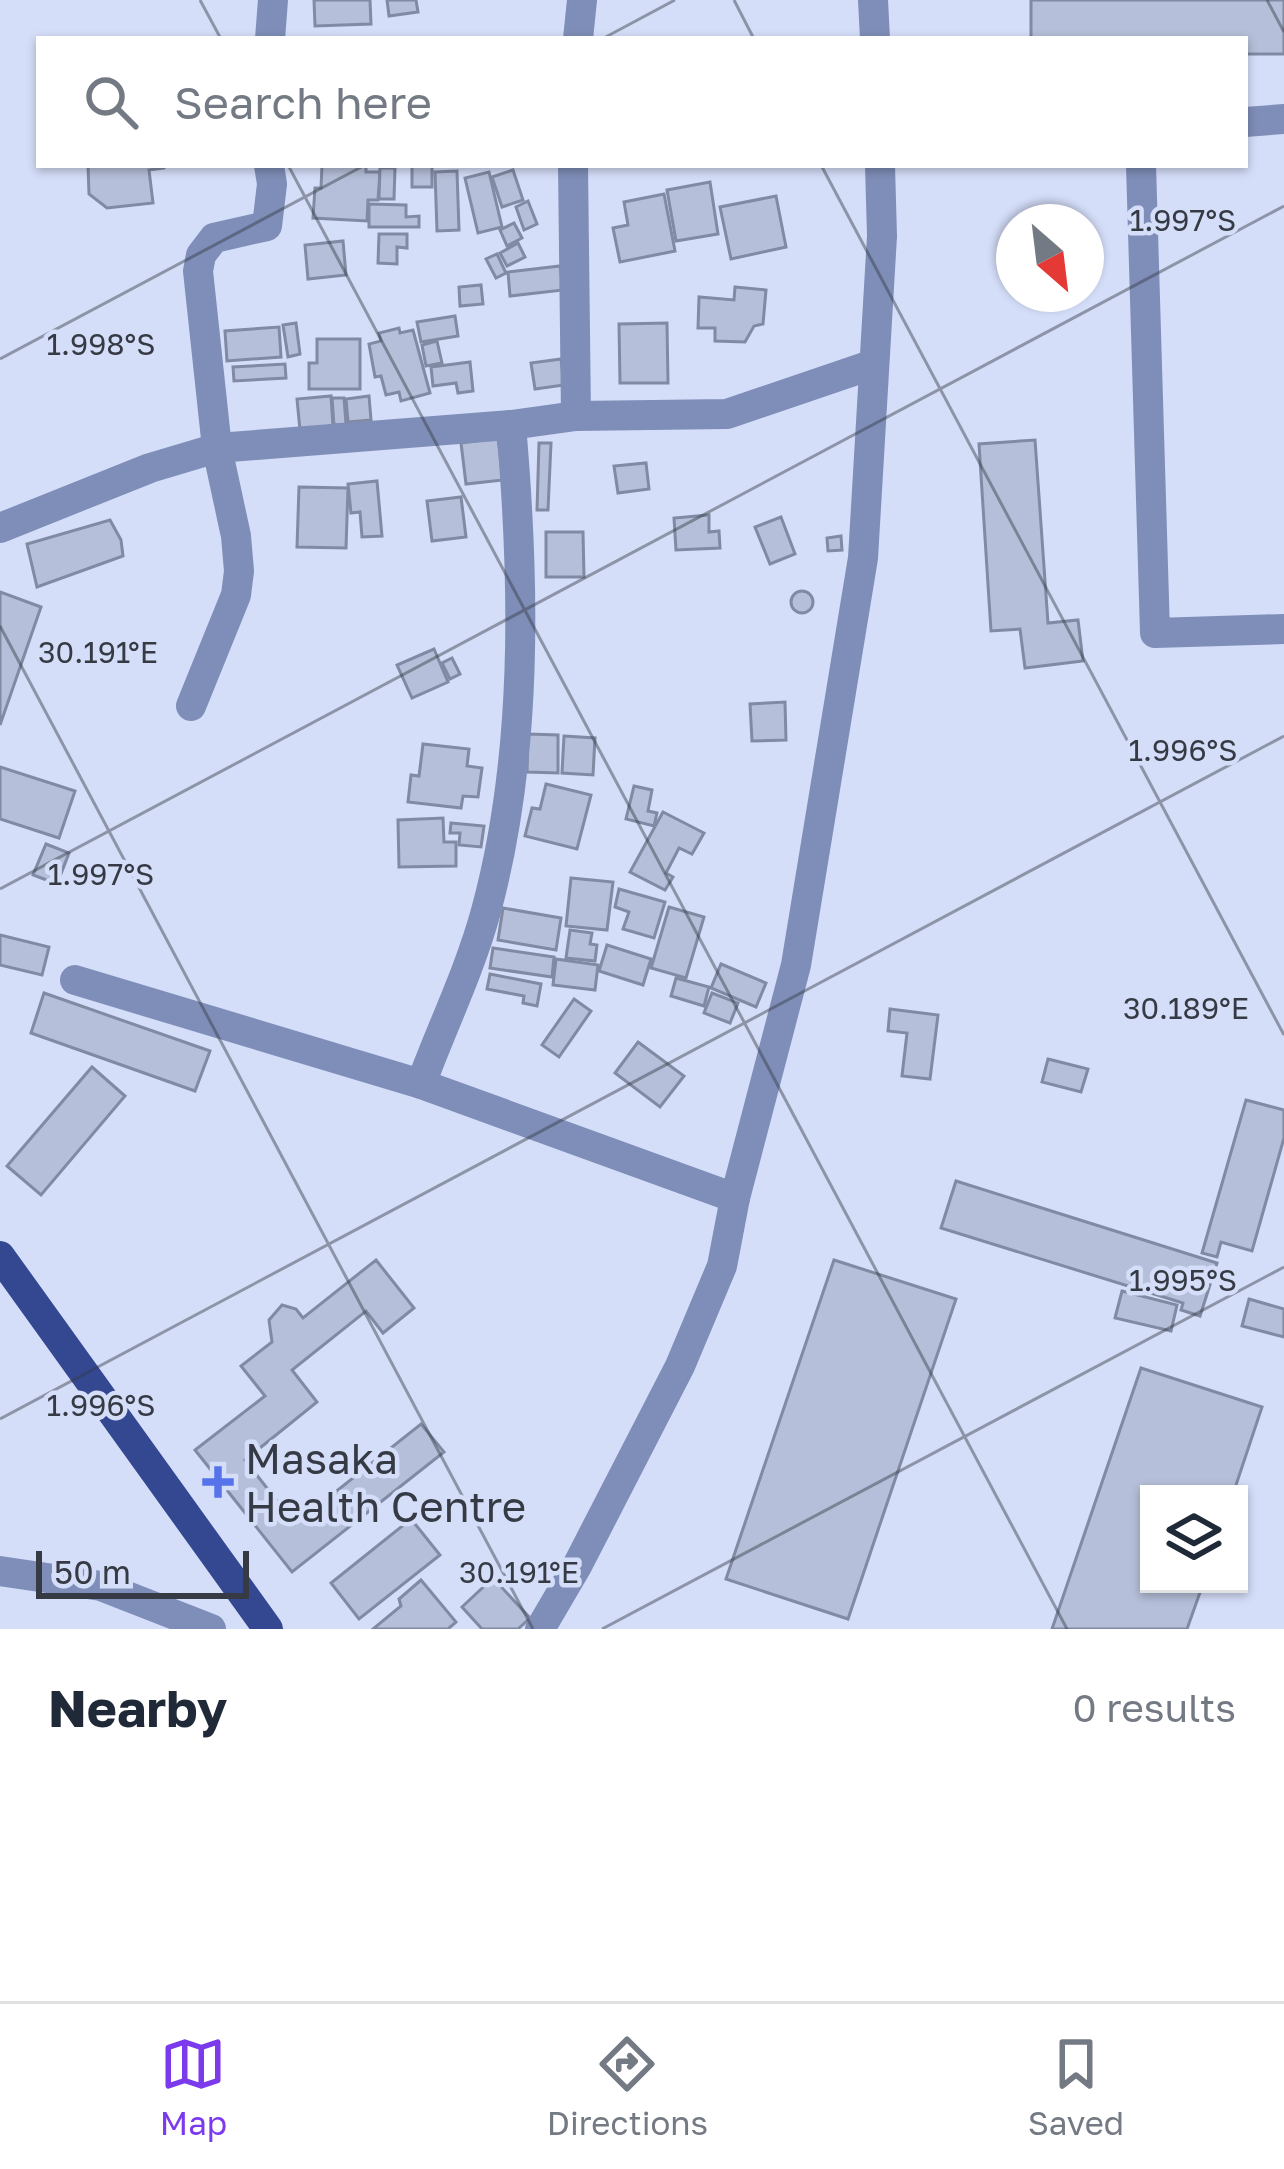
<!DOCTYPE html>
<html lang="en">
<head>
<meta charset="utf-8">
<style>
  body { margin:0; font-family:"Golos Text",sans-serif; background:#f2f2f3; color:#1f2937 }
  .controls { position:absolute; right:36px; bottom:36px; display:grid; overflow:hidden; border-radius:0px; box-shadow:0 3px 9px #0004 }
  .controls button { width:108px; height:108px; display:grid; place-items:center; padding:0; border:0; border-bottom:3px solid #e0e1e3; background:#fff; color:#1f2937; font:60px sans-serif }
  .compass { position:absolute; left:996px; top:204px; width:108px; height:108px; border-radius:50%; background:#fff; box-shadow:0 3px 9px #0004; rotate:152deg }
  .scale { position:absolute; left:36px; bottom:30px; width:213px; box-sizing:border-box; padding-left:12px; border:6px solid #363a44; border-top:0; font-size:33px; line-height:42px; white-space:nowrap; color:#363a44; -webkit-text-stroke:9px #d5def9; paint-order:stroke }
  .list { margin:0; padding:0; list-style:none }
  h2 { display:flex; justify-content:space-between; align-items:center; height:156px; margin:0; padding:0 48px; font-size:51px }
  h2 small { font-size:39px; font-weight:400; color:#747a83 }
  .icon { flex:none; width:66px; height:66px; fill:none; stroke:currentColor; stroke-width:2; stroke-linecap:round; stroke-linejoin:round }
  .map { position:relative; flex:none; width:1284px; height:1629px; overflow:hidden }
  .search { position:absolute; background:#fff; box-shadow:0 3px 9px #0004; left:36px; right:36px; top:36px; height:132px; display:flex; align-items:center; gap:30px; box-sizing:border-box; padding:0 42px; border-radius:0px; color:#747a83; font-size:45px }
  .sheet { height:372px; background:#fff }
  nav { display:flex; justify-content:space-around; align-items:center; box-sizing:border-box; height:168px; border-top:3px solid #e0e1e3; background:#fff; font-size:33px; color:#747a83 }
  nav a { display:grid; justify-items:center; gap:6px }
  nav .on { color:#7c3aed }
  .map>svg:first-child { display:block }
</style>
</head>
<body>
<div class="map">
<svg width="1284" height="1629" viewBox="0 0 1284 1629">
  <rect width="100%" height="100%" fill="#d5def9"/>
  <g fill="#b5bfd9" stroke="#818aa3" stroke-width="3">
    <path d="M314,0H370L371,24L315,26Z"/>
    <path d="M387,0H416L418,12L389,16Z"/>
    <path d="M1031,0H1284V54H1245V39H1031Z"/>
    <path d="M164,165V168L149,170L153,203L107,208L89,194L88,165Z"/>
    <path d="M322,165H366V172H380L378,200H368L367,221L313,218L315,188H321Z"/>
    <rect x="412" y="165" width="20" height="22"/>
    <path d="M380,168H395L394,199H379Z"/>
    <path d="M513,170L523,200L502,207L492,177Z"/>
    <path d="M457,171L459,230L437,231L435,172Z"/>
    <path d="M489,172L502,227L478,233L465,178Z"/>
    <path d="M710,182L718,234L676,241L667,190Z"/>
    <path d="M664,194L675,251L620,262L613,228L628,225L624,202Z"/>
    <path d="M776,196L786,247L731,259L720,207Z"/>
    <path d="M528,201L537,224L524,230L516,207Z"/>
    <path d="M369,204L406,205V217L419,216V227H369Z"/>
    <path d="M514,223L522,238L507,246L500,230Z"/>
    <path d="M379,234H407V248L397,247V264L378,263Z"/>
    <path d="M343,241L346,275L308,279L305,245Z"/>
    <path d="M518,243L525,257L507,266L500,253Z"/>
    <path d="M497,254L506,273L496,278L486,259Z"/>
    <path d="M560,266L563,290L510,296L508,272Z"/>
    <path d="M481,285L483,304L460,306L459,287Z"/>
    <path d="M735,287L766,290L763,324L754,326L745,342L715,341V328H698L699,297L734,300Z"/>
    <path d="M455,316L458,336L421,342L417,322Z"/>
    <path d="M296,323L300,354L288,357L283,325Z"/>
    <path d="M667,323L668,383H620L619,324Z"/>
    <path d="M279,327L281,357L227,361L225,331Z"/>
    <path d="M399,328L400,333L413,330L430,393L401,401L399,392L386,395L381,376L375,377L369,344L381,341L379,333Z"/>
    <path d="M317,339H360V389H309V363H317Z"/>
    <path d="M437,341L442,363L426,366L422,345Z"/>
    <path d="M561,359L564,385L535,389L531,363Z"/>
    <path d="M470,362L473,391L458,393L456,383L433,386L431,367Z"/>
    <path d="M285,364L286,378L234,381L233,367Z"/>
    <path d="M331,396L333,427L300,430L297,399Z"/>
    <path d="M369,396L371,420L348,422L346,399Z"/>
    <path d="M332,398H344L346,424L334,425Z"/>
    <path d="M498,438L503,480L466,484L461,443Z"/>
    <path d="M1035,440L1048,623L1078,620L1083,661L1025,668L1020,629L991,631L979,444Z"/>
    <path d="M539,443H551L548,510H537Z"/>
    <path d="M646,463L649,489L618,493L614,466Z"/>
    <path d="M377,481L382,536L362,537L360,512L351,513L348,484Z"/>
    <path d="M299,487L348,488L346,548L297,547Z"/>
    <path d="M461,497L466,537L432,541L427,501Z"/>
    <path d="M709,515V532L719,531L720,548L676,550L674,518Z"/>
    <path d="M781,517L795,554L770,564L755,527Z"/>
    <path d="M110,520L121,540L123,556L37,587L27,544Z"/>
    <path d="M546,532H583L584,577H546Z"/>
    <path d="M841,536L842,550L828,551L827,538Z"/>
    <circle cx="802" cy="602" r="11"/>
    <path d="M0,592L41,607L0,725Z"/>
    <path d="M434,649L448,682L412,698L397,665Z"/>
    <path d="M452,658L460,674L450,679L442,663Z"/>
    <path d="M785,702L786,740L752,741L750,704Z"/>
    <path d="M528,734L558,735V773L527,772Z"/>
    <path d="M564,736L595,738L593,775L562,773Z"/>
    <path d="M423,744L469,749L467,766L482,768L478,797L463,796L461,808L408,802L411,775L419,776Z"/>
    <path d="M0,767L75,791L59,838L0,819Z"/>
    <path d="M546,784L591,795L577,849L525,836L532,808L540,809Z"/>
    <path d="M634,786L652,790L648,811L657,813L654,826L626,819Z"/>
    <path d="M663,812L704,833L692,854L679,848L666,873L673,877L665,890L630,872Z"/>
    <path d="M443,818L444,842H456V866L399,867L398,820Z"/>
    <path d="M451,823L484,826L481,847L459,845L460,833H450Z"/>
    <path d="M46,844L69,853L57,884L33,875Z"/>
    <path d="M571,878L613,882L607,930L566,926Z"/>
    <path d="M619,889L665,902L654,938L623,929L629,912L615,907Z"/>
    <path d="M669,907L704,917L686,978L651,968Z"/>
    <path d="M503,908L561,918L556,950L498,940Z"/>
    <path d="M570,930L592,933L590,944L597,945L595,961L566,958Z"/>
    <path d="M0,935L49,947L42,975L0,965Z"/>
    <path d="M607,945L651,959L643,985L599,971Z"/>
    <path d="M493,948L554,957L552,977L490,968Z"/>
    <path d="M556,959L598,965L595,990L553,985Z"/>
    <path d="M721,964L766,983L756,1007L711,988Z"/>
    <path d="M490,974L541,984L537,1006L523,1003L524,996L487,989Z"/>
    <path d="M676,978L709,987L704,1006L671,996Z"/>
    <path d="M44,993L210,1051L195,1091L31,1033Z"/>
    <path d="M712,993L738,1003L730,1023L704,1013Z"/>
    <path d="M574,999L591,1011L559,1057L542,1045Z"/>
    <path d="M890,1009L938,1015L930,1079L902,1076L907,1033L888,1031Z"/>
    <path d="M638,1042L684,1076L660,1107L615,1073Z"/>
    <path d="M1048,1059L1088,1069L1081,1092L1042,1082Z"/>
    <path d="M92,1067L125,1096L41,1195L7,1166Z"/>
    <path d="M1246,1100L1284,1110V1138L1252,1251L1221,1242L1217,1257L1202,1253Z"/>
    <path d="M956,1181L1217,1263L1200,1316L1181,1310L1183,1303L941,1228Z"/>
    <path d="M376,1260L414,1308L383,1333L366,1311L292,1370L317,1402L245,1460L295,1524L421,1424L444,1452L292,1572L195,1450L265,1396L241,1366L272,1342L269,1320L282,1305L296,1309L303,1318Z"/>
    <path d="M834,1260L956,1299L848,1619L726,1579Z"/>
    <path d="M1122,1291L1177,1305L1171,1331L1115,1318Z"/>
    <path d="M1249,1299L1284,1309V1337L1242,1326Z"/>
    <path d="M1141,1368L1262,1407L1233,1494H1149V1584H1203L1187,1629H1052Z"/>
    <path d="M411,1519L440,1555L359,1619L331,1583Z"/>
    <path d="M493,1578L530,1618L518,1629H482L462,1607Z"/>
    <path d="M421,1580L456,1622L448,1629H373L401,1606L399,1599Z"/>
  </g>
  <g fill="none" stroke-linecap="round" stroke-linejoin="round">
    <g stroke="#7f8eb8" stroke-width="30">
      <path d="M873,0L875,39"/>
      <path d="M270,39L273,0"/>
      <path d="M578,39L582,0"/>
      <path d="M1245,122L1284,119"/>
      <path d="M573,165L576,416"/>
      <path d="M1141,165L1155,633L1284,629"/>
      <path d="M0,528L150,468L217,448L511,425L576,416L727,414L874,364"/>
      <path d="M191,706L236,595L239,571L236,536L217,448L198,271L201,255L214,238L267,226L272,184L269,165"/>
      <path d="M75,980L421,1084L735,1198"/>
      <path d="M421,1084C442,1027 470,970 486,911C528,756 525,585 511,425"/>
      <path d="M0,1571L101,1586L211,1629"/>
      <path d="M540,1629L577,1566L680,1366L722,1266L735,1198L796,965L863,558L882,236L880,165"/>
    </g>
    <path stroke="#344892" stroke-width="30" d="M0,1256L268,1629"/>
  </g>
  <path fill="none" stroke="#363a44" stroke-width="3" stroke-opacity="0.45" d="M200,0L221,39M734,0L754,39M1267,0L1284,32M602,39L675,0M288,165L1067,1629M821,165L1284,1035M0,359L365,165M0,626L533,1629M0,889L1284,206M0,1419L1284,736M602,1629L1284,1267"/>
  <path fill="#5673e9" stroke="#d5def9" stroke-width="4.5" d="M212 1464h12v12h12v12h-12v12h-12v-12h-12v-12h12z"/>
  <g text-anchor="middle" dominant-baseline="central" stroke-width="9" stroke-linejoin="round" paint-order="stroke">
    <g font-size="42" fill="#363a44" stroke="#d5def9" text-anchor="start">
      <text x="245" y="1458">Masaka<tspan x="245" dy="48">Health Centre</tspan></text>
    </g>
  </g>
  <g font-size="30" text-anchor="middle" fill="#363a44" stroke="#d5def9" stroke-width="9" stroke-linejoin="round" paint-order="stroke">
    <text x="1183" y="231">1.997°S</text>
    <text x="101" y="355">1.998°S</text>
    <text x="98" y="663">30.191°E</text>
    <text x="1183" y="761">1.996°S</text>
    <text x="101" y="885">1.997°S</text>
    <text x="1186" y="1019">30.189°E</text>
    <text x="1183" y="1291">1.995°S</text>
    <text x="101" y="1416">1.996°S</text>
    <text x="519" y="1583">30.191°E</text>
  </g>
</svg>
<div class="controls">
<button><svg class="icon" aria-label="layers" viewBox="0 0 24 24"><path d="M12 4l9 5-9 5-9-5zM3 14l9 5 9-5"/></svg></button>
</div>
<svg class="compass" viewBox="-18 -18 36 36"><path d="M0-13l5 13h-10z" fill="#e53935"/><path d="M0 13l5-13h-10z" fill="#747a83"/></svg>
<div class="scale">50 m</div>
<div class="search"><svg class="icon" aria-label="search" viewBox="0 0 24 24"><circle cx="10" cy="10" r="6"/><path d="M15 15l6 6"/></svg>Search here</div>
</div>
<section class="sheet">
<h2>Nearby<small>0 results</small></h2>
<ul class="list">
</ul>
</section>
<nav>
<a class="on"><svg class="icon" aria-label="map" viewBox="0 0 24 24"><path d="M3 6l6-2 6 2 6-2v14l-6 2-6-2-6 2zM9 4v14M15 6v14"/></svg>Map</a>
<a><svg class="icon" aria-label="directions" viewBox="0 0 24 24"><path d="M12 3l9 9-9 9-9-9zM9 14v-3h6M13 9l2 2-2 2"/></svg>Directions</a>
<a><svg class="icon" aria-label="saved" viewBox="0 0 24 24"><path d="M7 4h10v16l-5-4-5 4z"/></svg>Saved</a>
</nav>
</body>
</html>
